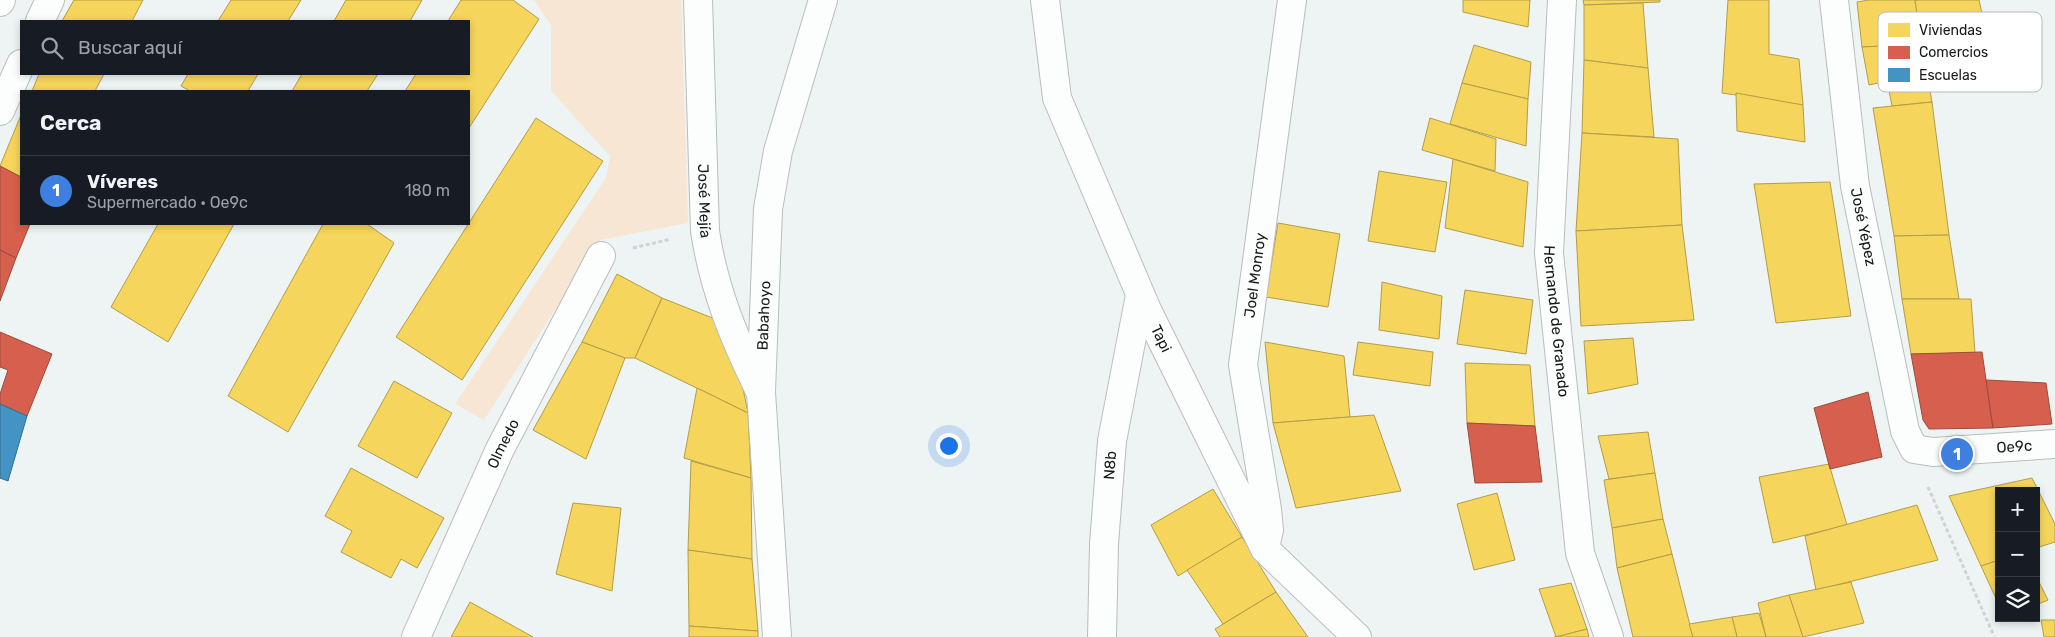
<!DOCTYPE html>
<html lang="es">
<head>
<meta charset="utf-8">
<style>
  body { margin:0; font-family:Rubik,sans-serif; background:#20242c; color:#f1f3f6 }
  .controls { position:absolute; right:15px; bottom:15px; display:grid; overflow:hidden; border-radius:0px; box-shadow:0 2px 8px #0003 }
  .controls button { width:45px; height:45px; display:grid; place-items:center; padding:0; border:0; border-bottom:1px solid #363941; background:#171b24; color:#f1f3f6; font:25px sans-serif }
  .you { position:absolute; left:948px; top:445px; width:18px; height:18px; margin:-12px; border:4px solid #fff; border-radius:50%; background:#1a73e8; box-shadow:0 0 0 8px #1a73e833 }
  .badge { display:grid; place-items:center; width:32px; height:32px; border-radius:50%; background:#b1b4b5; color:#fff; font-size:16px; font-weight:700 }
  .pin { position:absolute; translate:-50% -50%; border:2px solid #fff; box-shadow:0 1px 5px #0006 }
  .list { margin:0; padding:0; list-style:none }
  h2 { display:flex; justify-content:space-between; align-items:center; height:65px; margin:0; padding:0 20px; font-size:21px }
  h2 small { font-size:16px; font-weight:400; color:#9ea1a6 }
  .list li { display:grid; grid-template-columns:32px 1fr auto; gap:15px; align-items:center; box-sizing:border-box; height:70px; padding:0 20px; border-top:1px solid #363941 }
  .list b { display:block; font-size:19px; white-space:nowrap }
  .list p { margin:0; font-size:16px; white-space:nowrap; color:#9ea1a6 }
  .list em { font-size:16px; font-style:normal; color:#9ea1a6 }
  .icon { flex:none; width:28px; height:28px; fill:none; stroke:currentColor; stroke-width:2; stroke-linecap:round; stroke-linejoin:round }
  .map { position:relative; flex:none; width:2055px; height:637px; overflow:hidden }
  .search { position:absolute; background:#171b24; box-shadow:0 2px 8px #0003; left:20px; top:20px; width:450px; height:55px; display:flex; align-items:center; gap:12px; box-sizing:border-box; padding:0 18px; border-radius:0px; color:#9ea1a6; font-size:19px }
  .panel { position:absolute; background:#171b24; box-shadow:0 2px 8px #0003; left:20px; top:90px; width:450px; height:135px; border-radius:0px }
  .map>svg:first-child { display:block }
</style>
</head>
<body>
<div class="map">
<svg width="2055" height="637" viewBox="0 0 2055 637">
  <rect width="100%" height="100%" fill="#eef4f3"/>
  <path fill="#f6e6d3" d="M534,0H681L688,223L600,240L484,420L455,404L606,178L610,156L551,91V25Z"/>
  <g fill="#f6d55c" stroke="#b39d48">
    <path d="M74,0H143L132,21H62Z"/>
    <path d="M231,0H301L288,21H218Z"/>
    <path d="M346,0H422L410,21H334Z"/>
    <path d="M461,0H513L539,19L469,128V91H405L416,74H469V21H448Z"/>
    <path d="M1463,0H1530L1528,27L1463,12Z"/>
    <path d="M1583,0H1660V2L1584,5Z"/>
    <path d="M1728,0H1769V54L1799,59L1803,105L1722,93Z"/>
    <path d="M1869,0H1915L1922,44L1862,47L1857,2Z"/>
    <path d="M1918,0H1979L1984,22L1920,31L1915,1Z"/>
    <path d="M1643,3L1648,68L1584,60V5Z"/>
    <path d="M1922,44L1932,102L1892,106L1887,81L1869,85L1862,47Z"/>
    <path d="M1474,45L1531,62L1528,99L1462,83Z"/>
    <path d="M1584,60L1648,68L1654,137L1582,133Z"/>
    <path d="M39,74H104L95,91H32Z"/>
    <path d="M188,74H258L248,91H190L181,86Z"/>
    <path d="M302,74H378L367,91H292Z"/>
    <path d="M1462,83L1528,99L1526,146L1450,124Z"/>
    <path d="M1736,93L1803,105L1805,142L1737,131Z"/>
    <path d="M1932,102L1949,235L1894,236L1873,108Z"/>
    <path d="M21,115V177L0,166Z"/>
    <path d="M536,118L603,161L462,380L396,337Z"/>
    <path d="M1430,118L1496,139L1495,171L1422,150Z"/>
    <path d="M1582,133L1678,139L1682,225L1576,231Z"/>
    <path d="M1453,159L1528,182L1523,247L1445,228Z"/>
    <path d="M1379,171L1447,182L1435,252L1368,241Z"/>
    <path d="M1830,182L1851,316L1776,323L1754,184Z"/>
    <path d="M1278,223L1340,234L1328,307L1266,297Z"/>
    <path d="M158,224H234L168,342L111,307Z"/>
    <path d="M323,224H367L394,243L288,432L228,396Z"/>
    <path d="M1682,225L1694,320L1581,326L1576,231Z"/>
    <path d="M1949,235L1959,299H1902L1894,236Z"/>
    <path d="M617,274L662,298L635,358H625L582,342Z"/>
    <path d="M1382,282L1442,296L1439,339L1379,330Z"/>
    <path d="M1465,290L1533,300L1526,354L1457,344Z"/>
    <path d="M662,298L730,325L748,413L635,358Z"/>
    <path d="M1902,299H1971L1975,353L1911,354Z"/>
    <path d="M1633,338L1638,384L1588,394L1584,341Z"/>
    <path d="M582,342L625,358L586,459L533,430Z"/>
    <path d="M1265,342L1344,356L1350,417L1273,423Z"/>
    <path d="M1358,342L1433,352L1430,386L1353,375Z"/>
    <path d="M1465,363L1530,365L1535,426L1467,423Z"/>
    <path d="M394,381L452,413L417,478L358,446Z"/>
    <path d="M697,388L748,413L751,478L684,458Z"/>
    <path d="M1374,415L1401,491L1296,508L1273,423Z"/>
    <path d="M1648,432L1655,473L1609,479L1598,436Z"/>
    <path d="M691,461L751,478L752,559L688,550Z"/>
    <path d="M1829,464L1847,525L1773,543L1759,477Z"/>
    <path d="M351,468L444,518L417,568L401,559L391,578L341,552L352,531L325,516Z"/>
    <path d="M1655,473L1663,519L1612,528L1604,480Z"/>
    <path d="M2032,478L2055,524V542L2036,548V491H1999V560L1981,566L1949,496Z"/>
    <path d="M1213,489L1242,537L1178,576L1151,525Z"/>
    <path d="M1497,493L1515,560L1474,570L1457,504Z"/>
    <path d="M573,503L621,508L612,591L556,574Z"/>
    <path d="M1917,505L1938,560L1816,590L1805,536Z"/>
    <path d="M1663,519L1672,554L1617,568L1612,528Z"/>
    <path d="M1242,537L1276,592L1223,624L1187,570Z"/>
    <path d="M688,550L752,559L758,631L689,626Z"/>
    <path d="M1672,554L1693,637H1633L1617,568Z"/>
    <path d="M1999,560V605L1981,566Z"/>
    <path d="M2036,576L2048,600L2036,605Z"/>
    <path d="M1851,582L1864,623L1803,637L1789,595Z"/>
    <path d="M1571,583L1587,629L1556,637L1539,589Z"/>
    <path d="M1276,592L1308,637H1220L1215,629Z"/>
    <path d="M1789,595L1803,637H1766L1758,603Z"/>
    <path d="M470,602L533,637H451Z"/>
    <path d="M1759,613L1766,637H1737L1732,617Z"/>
    <path d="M1732,617L1737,637H1693L1689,624Z"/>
    <path d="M2041,620H2055V637H2044Z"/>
    <path d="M689,626L758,631V637H689Z"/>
    <path d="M1587,629L1589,637H1554H1556Z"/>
  </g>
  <g fill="#d6604d" stroke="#9c4b3d">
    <path d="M0,166L21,177V224H30L16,258L0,250Z"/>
    <path d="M0,250L16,258L0,301Z"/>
    <path d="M0,332L52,354L27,416L0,404V394L8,370L0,367Z"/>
    <path d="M1982,352L1993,428L1929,429L1923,420L1911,354Z"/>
    <path d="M1986,380L2046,383L2052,424L1993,428Z"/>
    <path d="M1868,392L1882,457L1830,469L1814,408Z"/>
    <path d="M1467,423L1535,426L1542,482L1475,483Z"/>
  </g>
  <path fill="#4393c3" stroke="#366e90" d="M0,404L27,416L8,481L0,478Z"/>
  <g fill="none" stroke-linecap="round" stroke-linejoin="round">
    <g stroke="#b9bebd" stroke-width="30">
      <g id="minor">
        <path id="s1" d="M698,0L705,231C714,290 734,338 760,391"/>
        <path id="s2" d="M1045,0L1057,98L1147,310L1265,549L1357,637"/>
        <path id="s3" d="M1562,0L1549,253L1580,553L1609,637"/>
        <path id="s4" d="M1834,0L1855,186L1905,431L1914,449L1933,452L2055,444"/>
        <path d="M40,21L50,0"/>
        <path d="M0,111L21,64"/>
        <path id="s5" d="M1265,548L1269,530L1267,509L1243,365L1292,0"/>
        <path id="s6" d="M416,637L500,449L601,256"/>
        <path id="s7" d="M777,637L761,392L768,209L778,151L823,0"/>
        <path id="s8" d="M1102,637L1104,544L1112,441L1140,295"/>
      </g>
    </g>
    <g stroke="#b9bebd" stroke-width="30">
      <path id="primary" d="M0,2L1,0"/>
    </g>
    <g stroke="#d1d2d2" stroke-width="3" stroke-dasharray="4 2.5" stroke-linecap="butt">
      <path d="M633,248L671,239"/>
      <path d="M1928,487L1994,636"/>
    </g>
    <use href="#minor" stroke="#fcfdfd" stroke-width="28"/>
    <use href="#primary" stroke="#fcfdfd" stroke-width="28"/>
  </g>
  <g text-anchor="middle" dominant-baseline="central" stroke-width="5" stroke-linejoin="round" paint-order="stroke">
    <g font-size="15" fill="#161919" stroke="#fff">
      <text stroke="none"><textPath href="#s1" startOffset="201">José Mejía</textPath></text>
      <text stroke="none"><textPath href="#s4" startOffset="229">José Yépez</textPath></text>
      <text stroke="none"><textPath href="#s5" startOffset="276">Joel Monroy</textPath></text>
      <text stroke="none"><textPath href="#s7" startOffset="322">Babahoyo</textPath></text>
      <text stroke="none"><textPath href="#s3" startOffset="322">Hernando de Granado</textPath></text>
      <text stroke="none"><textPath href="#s2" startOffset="361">Tapi</textPath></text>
      <text stroke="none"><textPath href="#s6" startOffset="212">Olmedo</textPath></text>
      <text stroke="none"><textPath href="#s4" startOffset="558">Oe9c</textPath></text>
      <text stroke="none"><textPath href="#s8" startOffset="172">N8b</textPath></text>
    </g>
  </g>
  <rect x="1878" y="12" width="164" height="80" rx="8" fill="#fff" stroke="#b9baba" stroke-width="1"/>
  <rect x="1888" y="23" width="22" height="14" fill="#f6d55c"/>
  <rect x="1888" y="46" width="22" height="13" fill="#d6604d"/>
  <rect x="1888" y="68" width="22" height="14" fill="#4393c3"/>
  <g font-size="14" fill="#161919">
    <text x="1919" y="35">Viviendas</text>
    <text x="1919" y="57">Comercios</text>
    <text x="1919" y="80">Escuelas</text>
  </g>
</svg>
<div class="controls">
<button>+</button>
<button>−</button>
<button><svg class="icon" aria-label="layers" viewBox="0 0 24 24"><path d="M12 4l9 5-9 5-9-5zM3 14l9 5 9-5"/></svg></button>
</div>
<div class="you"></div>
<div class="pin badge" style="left:1957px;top:454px;background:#3f7fe0">1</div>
<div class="search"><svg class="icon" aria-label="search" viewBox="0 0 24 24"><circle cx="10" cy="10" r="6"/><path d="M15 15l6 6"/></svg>Buscar aquí</div>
<section class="panel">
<h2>Cerca<small></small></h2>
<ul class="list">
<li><span class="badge" style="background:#3f7fe0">1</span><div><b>Víveres</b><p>Supermercado · Oe9c</p></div><em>180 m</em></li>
</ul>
</section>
</div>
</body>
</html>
